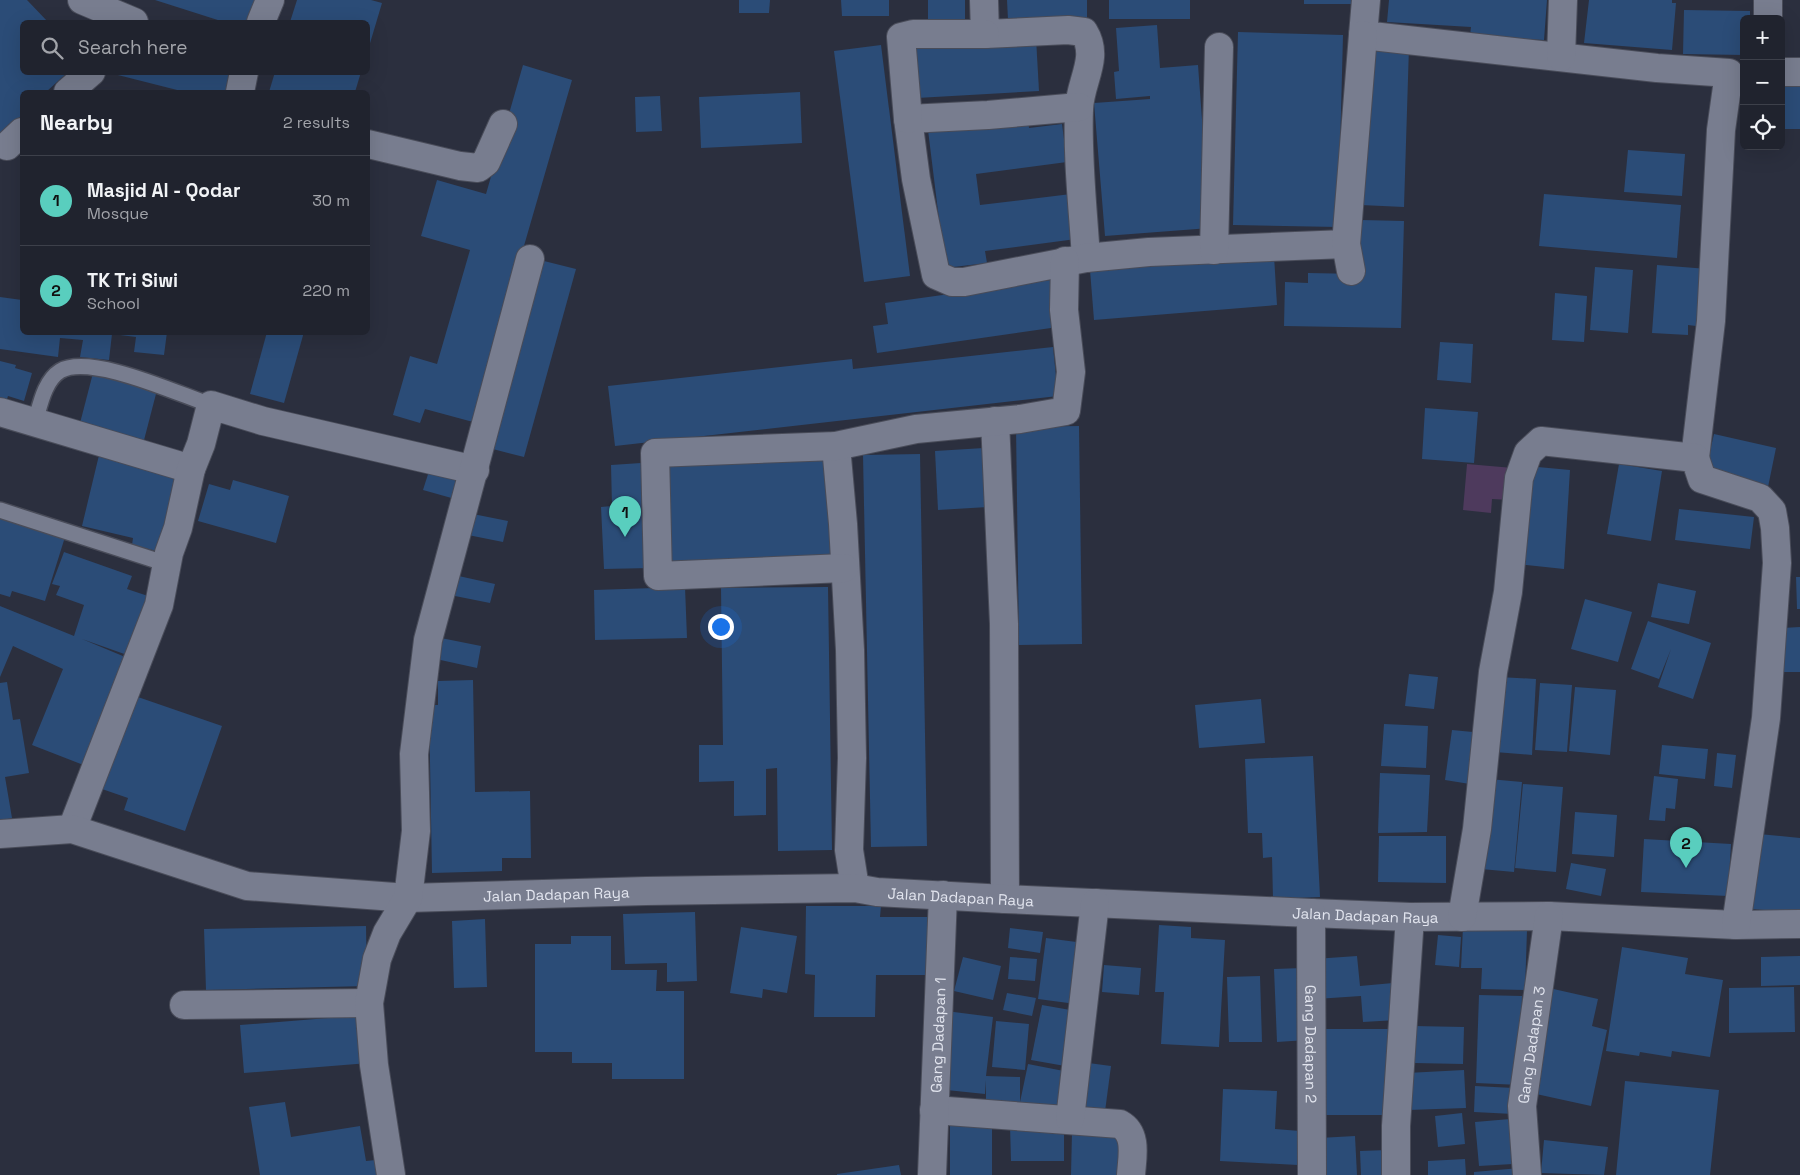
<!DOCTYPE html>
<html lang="en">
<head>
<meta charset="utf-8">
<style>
  body { margin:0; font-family:"Space Grotesk",sans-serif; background:#2d2f3a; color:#f1f3f6 }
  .controls { position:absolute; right:15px; top:15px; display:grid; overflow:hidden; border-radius:8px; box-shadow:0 5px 20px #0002 }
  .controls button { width:45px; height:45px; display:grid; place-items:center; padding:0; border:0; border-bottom:1px solid #3d404a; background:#20232e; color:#f1f3f6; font:25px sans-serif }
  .you { position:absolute; left:720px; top:626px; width:18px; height:18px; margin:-12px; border:4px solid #fff; border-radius:50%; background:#1a73e8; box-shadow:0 0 0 8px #1a73e833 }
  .badge { display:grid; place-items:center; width:32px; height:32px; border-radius:50%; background:#59cebe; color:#111; font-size:16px; font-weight:700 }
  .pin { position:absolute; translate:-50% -41px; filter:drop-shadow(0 1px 2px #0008) }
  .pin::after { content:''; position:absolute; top:26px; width:18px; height:15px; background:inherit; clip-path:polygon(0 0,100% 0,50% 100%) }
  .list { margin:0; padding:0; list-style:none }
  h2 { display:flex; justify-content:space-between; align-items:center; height:65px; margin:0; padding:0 20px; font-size:21px }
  h2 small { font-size:16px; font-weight:400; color:#a2a4aa }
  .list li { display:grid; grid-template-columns:32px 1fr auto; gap:15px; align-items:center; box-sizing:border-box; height:90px; padding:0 20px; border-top:1px solid #3d404a }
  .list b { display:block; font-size:19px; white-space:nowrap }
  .list p { margin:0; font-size:16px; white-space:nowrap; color:#a2a4aa }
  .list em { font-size:16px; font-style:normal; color:#a2a4aa }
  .icon { flex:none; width:28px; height:28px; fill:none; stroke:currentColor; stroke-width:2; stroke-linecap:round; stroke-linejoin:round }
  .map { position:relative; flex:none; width:1800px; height:1175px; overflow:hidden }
  .search { position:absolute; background:#20232e; box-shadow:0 5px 20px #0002; left:20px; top:20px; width:350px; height:55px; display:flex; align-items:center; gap:12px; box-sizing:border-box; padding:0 18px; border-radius:8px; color:#a2a4aa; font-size:19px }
  .panel { position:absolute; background:#20232e; box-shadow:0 5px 20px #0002; left:20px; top:90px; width:350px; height:245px; border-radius:8px }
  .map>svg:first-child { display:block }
</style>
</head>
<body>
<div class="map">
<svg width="1800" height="1175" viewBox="0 0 1800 1175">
  <rect width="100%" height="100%" fill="#2b2f3e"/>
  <path fill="#4e3a5d" d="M1467,464L1513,468L1510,500L1492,499L1491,513L1463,510Z"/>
  <g fill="#2b4c77">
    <path d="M0,0H27L48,22H22V72H68L46,92H22V115L0,135Z"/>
    <path d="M155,0H261L254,22H224Z"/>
    <path d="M297,0H371L382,3L368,50V22H290Z"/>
    <path d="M739,0H770L769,13H739Z"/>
    <path d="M841,0H889V16H842Z"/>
    <rect x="928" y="0" width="37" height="21"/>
    <path d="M1007,0H1087V19L1008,20Z"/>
    <rect x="1109" y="0" width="81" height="19"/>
    <rect x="1304" y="0" width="59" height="4"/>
    <path d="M1389,0H1547L1544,40L1470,36L1471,27L1387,22Z"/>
    <path d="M1589,0H1672V3H1676L1672,50L1584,43Z"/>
    <path d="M1684,10L1750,11V19H1744V55L1683,54Z"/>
    <path d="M1157,25L1160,68L1198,65L1210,228L1105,236L1094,103L1150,99V96L1116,99L1114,72L1119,71L1116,28Z"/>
    <path d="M1238,32L1343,35L1338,227L1233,225Z"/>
    <path d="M1036,38L1039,91L917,98L914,45Z"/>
    <path d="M1366,44L1409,46L1404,207L1361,205Z"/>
    <path d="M881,45L910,276L864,282L834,51Z"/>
    <path d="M523,65L572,80L473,422L425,409L420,423L393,415L410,356L437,364L470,250L421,236L437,180L486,194Z"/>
    <path d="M232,72L227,92H185L110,73Z"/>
    <path d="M275,72H361L355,92H269Z"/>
    <path d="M1781,82L1800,83V129H1781Z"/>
    <path d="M800,92L802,143L701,148L699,97Z"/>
    <path d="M660,96L662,131L636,132L635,97Z"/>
    <path d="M1028,118L1029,128L1062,124L1067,162L976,174L980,205L1071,194L1076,239L985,251L987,263L945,268L928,130Z"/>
    <path d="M1628,150L1685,154L1682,196L1624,192Z"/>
    <path d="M1544,194L1681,205L1677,258L1539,246Z"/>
    <path d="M1361,220L1404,221L1401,328L1284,326L1285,282L1308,283V273L1359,274Z"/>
    <path d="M1274,256L1277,305L1094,320L1090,270Z"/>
    <path d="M540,260L576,269L524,457L489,448Z"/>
    <path d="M1657,265L1708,269L1704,327L1688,325V335L1652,333Z"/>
    <path d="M1595,267L1633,270L1628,333L1590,330Z"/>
    <path d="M1051,280L1058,327L877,353L873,326L888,324L885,303Z"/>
    <path d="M1555,293L1587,296L1584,342L1552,340Z"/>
    <path d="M0,297L22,300V332H167L164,355L134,352L136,337L112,334L109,360L80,357L83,340L60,338L58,357L0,349Z"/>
    <path d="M267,332H304L284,403L250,394Z"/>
    <path d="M1440,342L1473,344L1471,383L1437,380Z"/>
    <path d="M1053,347L1058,396L615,446L608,386L852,359L853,369Z"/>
    <path d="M0,361L16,365L15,368L32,373L24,401L8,396L6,402L0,400Z"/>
    <path d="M93,373L157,390L143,444L79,427Z"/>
    <path d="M1425,408L1478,412L1474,463L1422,459Z"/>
    <path d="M1079,426L1082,644L1019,645L1016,427Z"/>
    <path d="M1714,434L1776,448L1768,487L1705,472Z"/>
    <path d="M984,448L988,507L938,510L935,451Z"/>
    <path d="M100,451L183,475L165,553L132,545L133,538L82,526Z"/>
    <path d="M829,451L833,559L671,566L667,458Z"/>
    <path d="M920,454L927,846L871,847L863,455Z"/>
    <path d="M641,463L650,568L604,569L601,507L612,506L611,465Z"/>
    <path d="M1619,464L1662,471L1651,541L1607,534Z"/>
    <path d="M1527,466L1570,470L1564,569L1518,564Z"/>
    <path d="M429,471L461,480L455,499L423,490Z"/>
    <path d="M233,480L289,496L276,543L198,521L209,484L230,490Z"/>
    <path d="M1679,509L1754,517L1750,549L1675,540Z"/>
    <path d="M468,513L508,521L503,542L463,534Z"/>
    <path d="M0,517L65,537L45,601L12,591L10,597L0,594Z"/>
    <path d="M64,552L132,576L127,589L151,597L130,656L82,639L130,659L86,766L32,745L63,669L13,646L0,677V606L74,636L84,605L56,595L60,586L52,584Z"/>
    <path d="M454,575L495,584L490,603L450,595Z"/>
    <path d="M1796,577H1800V609H1797Z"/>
    <path d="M1658,583L1696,591L1689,624L1651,617Z"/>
    <path d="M685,587L687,638L595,640L594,590Z"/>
    <path d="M828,587L832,850L778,851L777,768L766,769V815L734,816V781L699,782V745H723L721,588Z"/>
    <path d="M1585,599L1632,612L1618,662L1571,649Z"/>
    <path d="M1648,621L1711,643L1693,699L1658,687L1671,649L1659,679L1631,669Z"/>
    <path d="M1800,627V672H1783L1782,628Z"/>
    <path d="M441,638L481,646L477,668L436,659Z"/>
    <path d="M1409,674L1438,677L1434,709L1405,706Z"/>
    <path d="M1499,677L1536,679L1532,755L1495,752Z"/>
    <path d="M473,680L475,792L530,791L531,858H502V871L432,873L429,705H438V681Z"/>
    <path d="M7,682L13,720L20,719L29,773L5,777L12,818L0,821V683Z"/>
    <path d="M1540,683L1572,685L1567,752L1535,750Z"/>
    <path d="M1575,687L1616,690L1610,755L1569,751Z"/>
    <path d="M135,696L222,726L185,831L124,810L128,798L102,789Z"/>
    <path d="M1261,699L1265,743L1199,748L1195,705Z"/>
    <path d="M1384,724L1428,726L1426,768L1381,766Z"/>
    <path d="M1452,730L1483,733L1476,785L1445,780Z"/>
    <path d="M1662,745L1708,749L1705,779L1659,774Z"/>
    <path d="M1717,753L1736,755L1732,788L1714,786Z"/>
    <path d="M1313,756L1320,897L1273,899L1272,857L1263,858L1262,833H1248L1245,759Z"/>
    <path d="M1380,773L1430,775L1427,832L1378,833Z"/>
    <path d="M1654,776L1678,779L1675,809L1666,808L1665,821L1649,820Z"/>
    <path d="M1489,779L1522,782L1514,872L1481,869Z"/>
    <path d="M1523,784L1563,787L1556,872L1515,868Z"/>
    <path d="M1575,812L1617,815L1614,857L1572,854Z"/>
    <path d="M1759,834L1800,838V913L1752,909Z"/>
    <path d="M1379,836H1446V883L1378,882Z"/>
    <path d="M1644,839L1731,844L1728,896L1641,892Z"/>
    <path d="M1571,863L1606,869L1601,896L1566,889Z"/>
    <path d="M806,906H881L880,917H928V975H876L875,1017H814L815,975L805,974Z"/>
    <path d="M695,912L697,981L667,982V963L625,964L623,914Z"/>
    <path d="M485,919L487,987L454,988L452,921Z"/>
    <path d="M1159,925L1191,927V938L1225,940L1219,1047L1161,1044L1164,992H1155Z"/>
    <path d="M366,926L367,986L206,990L204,929Z"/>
    <path d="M741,927L797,936L787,993L763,989L762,998L730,993Z"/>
    <path d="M1463,927L1527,930L1525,990L1481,989L1482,968H1461Z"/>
    <path d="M1010,928L1043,932L1040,953L1008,948Z"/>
    <path d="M1438,935L1461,937L1459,967L1435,965Z"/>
    <path d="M571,936H611V970H657L656,991H684V1079H612V1063H572V1052H535V944H571Z"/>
    <path d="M1046,938L1084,943L1076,1004L1038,999Z"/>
    <path d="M1622,947L1688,958L1685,974L1723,980L1710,1057L1672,1051L1671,1057L1640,1052L1639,1056L1606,1051Z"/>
    <path d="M1357,956L1360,986L1393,983L1397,1020L1363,1022L1361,996L1316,999L1314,959Z"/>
    <path d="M1800,956V985L1761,986V957Z"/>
    <path d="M963,957L1001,966L993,1000L954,991Z"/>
    <path d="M1010,957L1037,959L1035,981L1008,979Z"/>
    <path d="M1104,965L1141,968L1139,995L1102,992Z"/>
    <path d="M1303,968L1307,1040L1277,1042L1274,969Z"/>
    <path d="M1260,976L1262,1042H1229L1227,977Z"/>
    <path d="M1794,987L1795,1032L1729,1033V988Z"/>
    <path d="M1549,988L1598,999L1592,1026L1607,1030L1591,1106L1527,1092Z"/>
    <path d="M1007,993L1036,998L1032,1016L1003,1010Z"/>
    <path d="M1479,995L1522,996L1520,1085L1476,1083Z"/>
    <path d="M1042,1005L1076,1011L1065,1066L1031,1060Z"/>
    <path d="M946,1011L993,1017L986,1076L1020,1077V1105L986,1104V1080L985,1094L937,1089Z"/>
    <path d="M365,1015L369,1063L244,1073L240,1025Z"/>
    <path d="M996,1021L1029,1024L1025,1070L992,1067Z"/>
    <path d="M1414,1026L1464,1027L1463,1064L1414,1063Z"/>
    <path d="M1326,1029H1389V1115H1325Z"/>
    <path d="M1081,1062L1111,1066L1104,1119L1075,1115Z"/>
    <path d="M1028,1064L1069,1072L1060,1115L1019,1107Z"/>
    <path d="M1464,1070L1466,1108L1408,1110L1407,1073Z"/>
    <path d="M1625,1081L1719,1090L1710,1175H1616Z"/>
    <path d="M1475,1086L1514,1088L1513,1114L1474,1112Z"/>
    <path d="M1223,1089L1277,1091L1275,1129L1300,1131L1298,1165L1220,1161Z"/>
    <path d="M285,1102L291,1137L360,1126L366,1161L376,1160L378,1175H260L249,1107Z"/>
    <path d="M1462,1113L1465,1144L1438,1147L1435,1116Z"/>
    <path d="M1510,1119L1513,1164L1479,1166L1475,1122Z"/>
    <rect x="950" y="1120" width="42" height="55"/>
    <path d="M1010,1125H1064V1161H1011Z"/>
    <path d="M1072,1132L1125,1134L1124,1175H1071Z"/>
    <path d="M1355,1136L1357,1175H1321L1319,1138Z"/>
    <path d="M1544,1140L1608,1147L1604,1175L1541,1173Z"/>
    <path d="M1388,1150L1389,1175H1361L1360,1151Z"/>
    <path d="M1465,1159L1466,1175H1428V1161Z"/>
    <path d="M899,1165L901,1175H837V1174Z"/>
    <path d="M1520,1168L1521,1175H1474V1172Z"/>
  </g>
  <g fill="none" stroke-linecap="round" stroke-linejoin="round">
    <g stroke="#494c59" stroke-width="18">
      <g id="service">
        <path d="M35,422C40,406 44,381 60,371C90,353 178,394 211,405"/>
        <path d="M0,510L167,564"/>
      </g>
    </g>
    <g stroke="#494c59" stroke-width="30">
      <g id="minor">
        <path d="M82,0L134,22"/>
        <path d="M984,0L985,34L1068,30L1084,32C1100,58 1080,81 1079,109C1077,158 1083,209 1086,258"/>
        <path d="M1366,0L1363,35L1657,68L1729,73L1721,130L1711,321L1695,458"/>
        <path d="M1768,19V0"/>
        <path d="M261,22L270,0"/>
        <path d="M1561,57L1563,0"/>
        <path d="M1781,72H1800"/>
        <path d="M68,92L91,72"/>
        <path d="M240,92L244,72"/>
        <path d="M1079,107L988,115L908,119L916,179L936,275L952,282H964L1086,258L1149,252L1346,244"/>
        <path d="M908,119L901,37L913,34H985"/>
        <path d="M368,144L460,166L478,168L486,162L503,124"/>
        <path d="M7,146L22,132"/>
        <path d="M1214,250L1219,47"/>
        <path d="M1351,271L1346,244L1363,35"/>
        <path d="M0,412L191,469"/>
        <path d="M995,421L1004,624L1005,899"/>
        <path d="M836,446L843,524L850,650L852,758L849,850L855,888"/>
        <path d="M844,568L658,576L655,453L836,446L916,429L1020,419L1066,411L1071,372L1064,310L1065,261"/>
        <path d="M72,829L159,605L169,553L178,528L191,469L201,444L211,405L263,421L475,470"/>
        <path id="s1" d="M0,834L72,829L247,886L408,898L646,891L855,888L877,892L1005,899L1311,913L1410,917L1549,916L1736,925L1800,924"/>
        <path id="s2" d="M1311,913L1312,1175"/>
        <path d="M1462,917L1477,829L1493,672L1508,592L1519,478L1528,453L1541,441L1695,458L1702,479L1760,498L1772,511L1775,528L1777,563L1766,718L1736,925"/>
        <path d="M184,1005L369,1003"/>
        <path d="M934,1110L1120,1124C1138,1134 1132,1158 1131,1175"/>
        <path d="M1070,1119L1095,903"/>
        <path d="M391,1175L374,1065L369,1003L377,959L387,933L408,898L416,831L414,754L428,640L530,259"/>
        <path id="s3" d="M932,1175L943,895"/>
        <path d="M1396,1175V1126L1410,917"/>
        <path id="s4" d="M1527,1175L1522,1106L1549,916"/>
      </g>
    </g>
    <use href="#service" stroke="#787d8f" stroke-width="15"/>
    <use href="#minor" stroke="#787d8f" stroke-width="28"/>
  </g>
  <g text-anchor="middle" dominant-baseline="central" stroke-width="5" stroke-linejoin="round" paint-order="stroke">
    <g font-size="15" fill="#e1e4ee" stroke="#16171e">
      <text stroke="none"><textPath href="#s1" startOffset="566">Jalan Dadapan Raya</textPath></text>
      <text stroke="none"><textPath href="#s1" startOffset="971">Jalan Dadapan Raya</textPath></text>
      <text stroke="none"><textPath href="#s1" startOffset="1376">Jalan Dadapan Raya</textPath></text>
      <text stroke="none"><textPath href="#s3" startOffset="140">Gang Dadapan 1</textPath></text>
      <text stroke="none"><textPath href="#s2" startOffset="131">Gang Dadapan 2</textPath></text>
      <text stroke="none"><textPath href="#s4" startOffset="131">Gang Dadapan 3</textPath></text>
    </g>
  </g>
</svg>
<div class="controls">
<button>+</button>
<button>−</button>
<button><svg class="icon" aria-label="locate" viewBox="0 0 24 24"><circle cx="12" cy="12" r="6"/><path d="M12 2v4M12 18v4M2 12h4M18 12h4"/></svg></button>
</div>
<div class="you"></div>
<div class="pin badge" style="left:625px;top:537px">1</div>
<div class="pin badge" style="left:1686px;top:868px">2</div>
<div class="search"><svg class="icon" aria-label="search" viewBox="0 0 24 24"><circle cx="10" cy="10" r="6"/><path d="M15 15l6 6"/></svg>Search here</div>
<section class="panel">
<h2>Nearby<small>2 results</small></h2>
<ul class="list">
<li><span class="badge">1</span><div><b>Masjid Al - Qodar</b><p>Mosque</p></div><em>30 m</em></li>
<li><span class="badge">2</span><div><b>TK Tri Siwi</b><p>School</p></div><em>220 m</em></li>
</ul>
</section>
</div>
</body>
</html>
